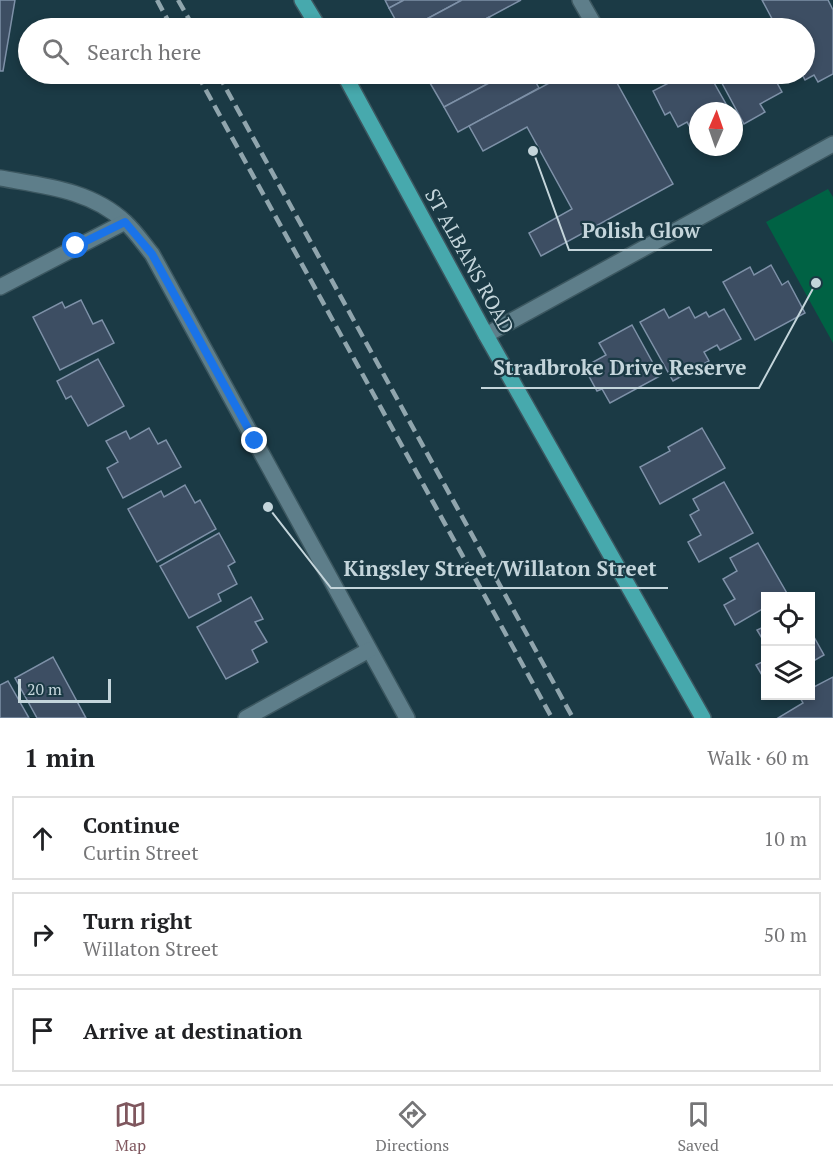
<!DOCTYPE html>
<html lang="en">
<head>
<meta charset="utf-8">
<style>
  body { margin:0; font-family:"PT Serif",serif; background:#f2f2f2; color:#202124 }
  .controls { position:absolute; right:18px; bottom:18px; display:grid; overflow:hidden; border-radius:0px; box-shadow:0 3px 9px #0003 }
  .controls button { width:54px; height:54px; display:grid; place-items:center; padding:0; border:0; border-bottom:2px solid #e0e0e0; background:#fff; color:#202124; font:30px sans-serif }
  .compass { position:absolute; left:689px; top:102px; width:54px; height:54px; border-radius:50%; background:#fff; box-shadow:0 3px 9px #0003; rotate:2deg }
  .scale { position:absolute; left:18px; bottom:15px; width:93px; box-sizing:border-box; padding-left:6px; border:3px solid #c4d5db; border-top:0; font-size:16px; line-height:21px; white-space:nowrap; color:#c4d5db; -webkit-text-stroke:4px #1b3a45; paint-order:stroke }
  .stop { position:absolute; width:18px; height:18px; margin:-14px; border:4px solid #1a73e8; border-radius:50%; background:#fff }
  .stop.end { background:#1a73e8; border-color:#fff; box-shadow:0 2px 6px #0008 }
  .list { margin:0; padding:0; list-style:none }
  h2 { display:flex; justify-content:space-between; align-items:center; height:78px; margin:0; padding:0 24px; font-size:26px }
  h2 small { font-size:20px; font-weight:400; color:#757577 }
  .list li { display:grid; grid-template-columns:39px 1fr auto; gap:18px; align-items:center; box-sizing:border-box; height:84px; margin:0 12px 12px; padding:0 12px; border:2px solid #e0e0e0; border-radius:0px }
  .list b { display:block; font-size:22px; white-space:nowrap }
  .list p { margin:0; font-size:20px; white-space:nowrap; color:#757577 }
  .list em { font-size:20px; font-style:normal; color:#757577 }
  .icon { flex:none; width:33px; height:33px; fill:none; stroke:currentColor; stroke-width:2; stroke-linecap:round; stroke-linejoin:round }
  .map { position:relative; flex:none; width:833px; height:718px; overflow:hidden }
  .search { position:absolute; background:#fff; box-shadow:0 3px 9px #0003; left:18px; right:18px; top:18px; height:66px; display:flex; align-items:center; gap:15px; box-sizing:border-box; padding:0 21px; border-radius:33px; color:#757577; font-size:22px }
  .sheet { height:366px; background:#fff }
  nav { display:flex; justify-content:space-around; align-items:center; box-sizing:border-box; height:84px; border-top:2px solid #e0e0e0; background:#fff; font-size:16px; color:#757577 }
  nav a { display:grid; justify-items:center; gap:3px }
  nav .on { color:#7f575e }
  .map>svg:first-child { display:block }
</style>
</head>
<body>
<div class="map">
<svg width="833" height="718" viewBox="0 0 833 718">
  <rect width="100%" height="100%" fill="#1b3a45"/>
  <path fill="#006244" d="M828,189L833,197V343L766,222Z"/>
  <g fill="#3d4e63" stroke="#7e91a8" stroke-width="1.5">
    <path d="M0,0H15L3,71H0Z"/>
    <path d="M385,0H404L389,8Z"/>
    <path d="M404,0H462L410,28H400L389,8Z"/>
    <path d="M462,0H521L469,28H410Z"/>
    <path d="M762,0H828L833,10V74L818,82L814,75L805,80L802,74H804V28H777Z"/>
    <path d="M489,17L493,23L498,21L502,28H469Z"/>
    <path d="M425,74H447L430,83Z"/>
    <path d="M447,74H506L444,107L430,83Z"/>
    <path d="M506,74H531L539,88L458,132L444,107Z"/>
    <path d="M566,74H612L673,184L541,256L529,233L572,209L527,127L483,151L469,126Z"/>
    <path d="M686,74H709L730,111H698V142L687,122L678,127L670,112L665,115L653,91Z"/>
    <path d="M717,74H772L782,92L760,104L765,112L744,124Z"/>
    <path d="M771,265L782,285L788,281L805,313L755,340L723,282L750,267L754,275Z"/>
    <path d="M81,300L93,324L102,320L114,343L60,370L33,317L62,302L65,308Z"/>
    <path d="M689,307L695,318L706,312L709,317L724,309L741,339L720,350L717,345L704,352L709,361L673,381L640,322L664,309L669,318Z"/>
    <path d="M632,325L660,376L610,403L602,389L597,391L584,367L606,355L599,343Z"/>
    <path d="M98,359L124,406L88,426L71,396L66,399L57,381Z"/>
    <path d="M149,428L158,444L166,440L181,467L123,498L107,468L118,462L106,441L126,431L130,439Z"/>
    <path d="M702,428L725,468L660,504L640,467L670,451L668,447Z"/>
    <path d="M724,482L753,533L699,562L688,542L701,535L690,515L699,510L693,499Z"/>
    <path d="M185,485L195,503L200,500L216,529L157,562L128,509L161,491L164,497Z"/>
    <path d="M219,533L235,562L228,566L237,584L218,594L221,601L189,618L160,566Z"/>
    <path d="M758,543L788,595L766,596V607L735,625L724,605L735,599L723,579L737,571L730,558Z"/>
    <path d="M251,597L263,619L255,622L267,642L252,650L258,662L226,679L197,627Z"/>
    <path d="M766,626V645L757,630Z"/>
    <path d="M814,637L824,655L810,663V639Z"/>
    <path d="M53,657L86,718H37L15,678Z"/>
    <path d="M766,660V682L756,665Z"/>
    <path d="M833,677V718H778L803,703L799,696H810V689Z"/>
    <path d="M8,681L29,718H0V685Z"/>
  </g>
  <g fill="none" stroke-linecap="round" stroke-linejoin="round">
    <g stroke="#3c5760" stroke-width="18">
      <g id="minor">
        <path d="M580,0L596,28"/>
        <path d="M0,178C44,186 91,190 125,222C135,231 143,243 152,254L407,718"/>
        <path d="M0,287L125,222"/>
        <path d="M486,335L833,144"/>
        <path d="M246,718L369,650"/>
      </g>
    </g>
    <g stroke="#3c5760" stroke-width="18">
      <g id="major">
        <path d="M302,0L319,28"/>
        <path d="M344,74L486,335L703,718"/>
      </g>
    </g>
    <use href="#minor" stroke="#5e7e8a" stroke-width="15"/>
    <use href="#major" stroke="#47a9ad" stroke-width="15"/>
    <g stroke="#90a5ad" stroke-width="4.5" stroke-dasharray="12 6" stroke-linecap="butt">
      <path d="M157,0L172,28"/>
      <path d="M178,0L194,28"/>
      <path d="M197,74L552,718"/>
      <path d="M218,74L573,718"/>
    </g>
  </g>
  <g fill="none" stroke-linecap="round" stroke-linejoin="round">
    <path stroke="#1a73e8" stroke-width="8" d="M76,246L125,222L152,254L255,441"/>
  </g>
  <g text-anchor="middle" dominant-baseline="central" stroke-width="4.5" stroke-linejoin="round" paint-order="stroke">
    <g font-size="20" fill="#c4d5db" stroke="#1b3a45">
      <text transform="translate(470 261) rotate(61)">ST ALBANS ROAD</text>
    </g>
  </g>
  <path fill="none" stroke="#c4d5db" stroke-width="2" d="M533 151L569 250H712M816 283L759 388H481M268 507L331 588H668"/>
  <g fill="#c4d5db" stroke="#1b3a45" stroke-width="2">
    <circle cx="533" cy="151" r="6"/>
    <circle cx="816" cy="283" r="6"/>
    <circle cx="268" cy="507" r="6"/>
  </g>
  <g font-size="21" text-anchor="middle" font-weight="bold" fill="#c4d5db" stroke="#1b3a45" stroke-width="4.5" stroke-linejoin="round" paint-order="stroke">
    <text x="641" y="238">Polish Glow</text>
    <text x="620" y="375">Stradbroke Drive Reserve</text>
    <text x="500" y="576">Kingsley Street/Willaton Street</text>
  </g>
</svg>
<div class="controls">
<button><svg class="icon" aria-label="locate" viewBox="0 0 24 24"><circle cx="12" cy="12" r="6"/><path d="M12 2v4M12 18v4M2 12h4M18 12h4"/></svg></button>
<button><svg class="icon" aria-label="layers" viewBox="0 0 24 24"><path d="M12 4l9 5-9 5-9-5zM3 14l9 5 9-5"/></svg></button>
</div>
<svg class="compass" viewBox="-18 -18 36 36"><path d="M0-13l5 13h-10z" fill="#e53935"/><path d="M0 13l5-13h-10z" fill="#757577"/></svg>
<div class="scale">20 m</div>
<div class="stop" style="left:76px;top:246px"></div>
<div class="stop end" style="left:255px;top:441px"></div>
<div class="search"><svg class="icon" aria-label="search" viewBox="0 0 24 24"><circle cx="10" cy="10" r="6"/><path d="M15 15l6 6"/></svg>Search here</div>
</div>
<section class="sheet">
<h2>1 min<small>Walk · 60 m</small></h2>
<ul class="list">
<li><svg class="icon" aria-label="ahead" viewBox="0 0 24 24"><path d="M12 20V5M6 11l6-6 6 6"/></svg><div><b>Continue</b><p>Curtin Street</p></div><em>10 m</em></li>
<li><svg class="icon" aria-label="right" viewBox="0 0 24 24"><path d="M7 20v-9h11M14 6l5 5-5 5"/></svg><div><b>Turn right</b><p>Willaton Street</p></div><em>50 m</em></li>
<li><svg class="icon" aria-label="arrive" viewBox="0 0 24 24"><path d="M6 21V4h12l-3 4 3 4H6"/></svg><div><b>Arrive at destination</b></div></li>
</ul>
</section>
<nav>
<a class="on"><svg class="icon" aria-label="map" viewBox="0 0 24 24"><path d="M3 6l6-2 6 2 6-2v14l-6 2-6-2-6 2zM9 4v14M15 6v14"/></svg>Map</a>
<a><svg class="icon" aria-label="directions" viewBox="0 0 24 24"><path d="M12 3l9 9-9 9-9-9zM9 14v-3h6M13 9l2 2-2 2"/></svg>Directions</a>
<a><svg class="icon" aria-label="saved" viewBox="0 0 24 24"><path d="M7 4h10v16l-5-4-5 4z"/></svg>Saved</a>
</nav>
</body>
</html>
